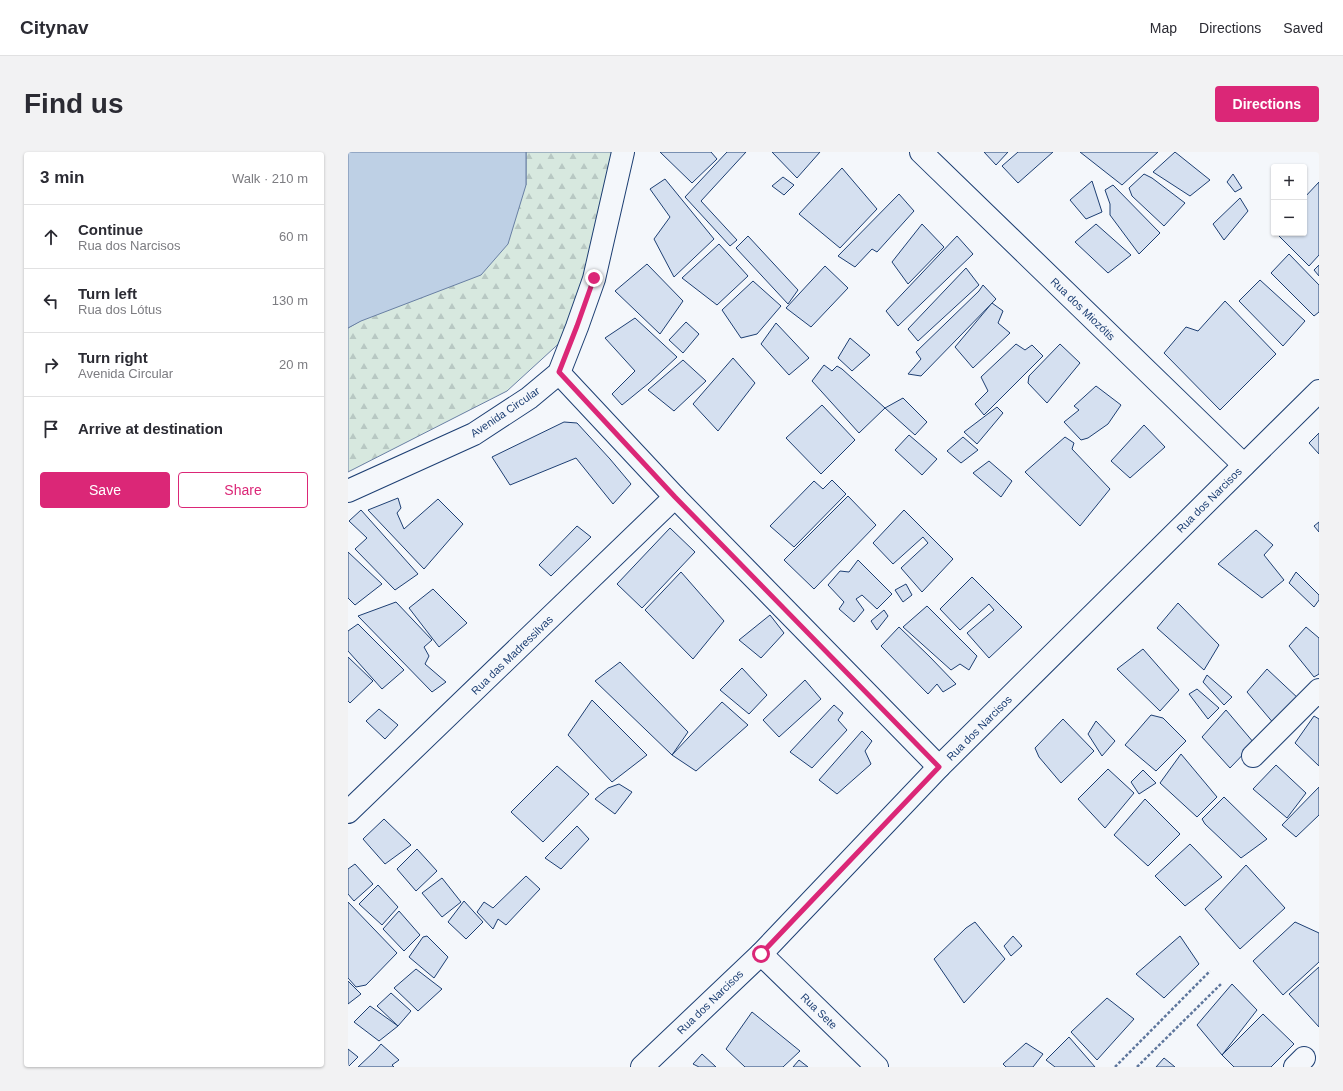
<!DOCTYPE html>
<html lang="en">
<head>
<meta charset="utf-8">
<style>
  body { margin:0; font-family:Helvetica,sans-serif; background:#f2f2f3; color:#2b2b33 }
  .controls { position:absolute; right:12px; top:12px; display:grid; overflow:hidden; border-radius:4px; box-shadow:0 1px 3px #0004 }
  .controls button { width:36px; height:36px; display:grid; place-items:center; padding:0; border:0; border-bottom:1px solid #e1e1e2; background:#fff; color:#2b2b33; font:20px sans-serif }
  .stop { position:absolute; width:12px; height:12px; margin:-9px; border:3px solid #db2777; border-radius:50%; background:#fff }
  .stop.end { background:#db2777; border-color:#fff; box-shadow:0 1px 4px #0008 }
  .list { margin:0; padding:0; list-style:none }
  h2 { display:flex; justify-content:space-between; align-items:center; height:52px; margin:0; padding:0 16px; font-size:17px }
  h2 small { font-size:13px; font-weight:400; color:#7c7c81 }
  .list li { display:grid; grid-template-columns:26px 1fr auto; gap:12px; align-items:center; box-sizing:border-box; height:64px; padding:0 16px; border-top:1px solid #e1e1e2 }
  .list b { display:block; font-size:15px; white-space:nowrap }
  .list p { margin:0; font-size:13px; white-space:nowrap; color:#7c7c81 }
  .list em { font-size:13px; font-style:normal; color:#7c7c81 }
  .actions { display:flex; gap:8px; padding:12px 16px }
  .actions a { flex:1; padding:9px 0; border:1px solid #db2777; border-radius:4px; text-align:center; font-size:14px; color:#db2777 }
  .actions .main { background:#db2777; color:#fff }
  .icon { flex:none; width:22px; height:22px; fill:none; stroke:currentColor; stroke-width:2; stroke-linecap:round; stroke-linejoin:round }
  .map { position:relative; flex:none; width:971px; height:915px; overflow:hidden; border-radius:4px }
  header { display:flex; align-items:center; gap:24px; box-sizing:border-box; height:56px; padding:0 20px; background:#fff; border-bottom:1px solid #e1e1e2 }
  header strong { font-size:19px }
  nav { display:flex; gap:22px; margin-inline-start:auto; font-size:14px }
  .intro { display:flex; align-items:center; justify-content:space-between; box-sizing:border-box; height:96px; padding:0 24px }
  h1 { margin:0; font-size:28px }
  .button { padding:10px 18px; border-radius:4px; background:#db2777; color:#fff; font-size:14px; font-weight:700 }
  main { display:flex; gap:24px; padding:0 24px }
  aside { flex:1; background:#fff; border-radius:4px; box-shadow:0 1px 3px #0004 }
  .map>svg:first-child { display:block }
</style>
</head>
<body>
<header>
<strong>Citynav</strong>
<nav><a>Map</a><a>Directions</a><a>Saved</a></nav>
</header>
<div class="intro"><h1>Find us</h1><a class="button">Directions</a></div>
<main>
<aside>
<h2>3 min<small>Walk · 210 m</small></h2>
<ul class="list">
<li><svg class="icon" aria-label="ahead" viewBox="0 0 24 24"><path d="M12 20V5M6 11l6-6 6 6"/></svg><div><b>Continue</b><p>Rua dos Narcisos</p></div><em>60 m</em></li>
<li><svg class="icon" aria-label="left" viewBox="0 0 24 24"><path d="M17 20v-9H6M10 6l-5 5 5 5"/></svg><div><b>Turn left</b><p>Rua dos Lótus</p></div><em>130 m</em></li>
<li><svg class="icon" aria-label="right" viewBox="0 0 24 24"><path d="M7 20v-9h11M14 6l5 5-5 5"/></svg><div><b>Turn right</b><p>Avenida Circular</p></div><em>20 m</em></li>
<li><svg class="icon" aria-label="arrive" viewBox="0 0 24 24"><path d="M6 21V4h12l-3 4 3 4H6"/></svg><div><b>Arrive at destination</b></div></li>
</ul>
<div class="actions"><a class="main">Save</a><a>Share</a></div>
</aside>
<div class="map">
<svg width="971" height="915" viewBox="0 0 971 915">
  <defs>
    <pattern id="forest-firs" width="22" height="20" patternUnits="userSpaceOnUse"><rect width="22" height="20" fill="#d7e8df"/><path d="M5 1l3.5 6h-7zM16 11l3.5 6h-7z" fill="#b8c8c3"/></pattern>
  </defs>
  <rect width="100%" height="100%" fill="#f4f7fb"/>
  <path fill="url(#forest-firs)" stroke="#687fa3" d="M178,0H272L229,175L159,239L0,320V176L12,169L178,33Z"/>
  <path fill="#bed0e5" stroke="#687fa3" d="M0,0H178V33L160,92L133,123L13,169L0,176Z"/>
  <g fill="#d5e0f0" stroke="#1d3f73">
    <path d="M312,0H363L369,7L344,31Z"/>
    <path d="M379,0H398L353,49L389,88L382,94L337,45Z"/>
    <path d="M424,0H472L449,26Z"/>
    <path d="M636,0H660L648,13Z"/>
    <path d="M670,0H705L670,31L654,14Z"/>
    <path d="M732,0H810L774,33Z"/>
    <path d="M827,0L862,28L842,44L805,20Z"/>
    <path d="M494,16L529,57L492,96L451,62Z"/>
    <path d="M796,22L804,26L837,51L816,74L784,44L781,36Z"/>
    <path d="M885,22L894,36L887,40L879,30Z"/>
    <path d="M435,25L446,33L436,43L424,34Z"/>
    <path d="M317,27L366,87L326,125L306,87L322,65L302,37Z"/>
    <path d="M744,29L754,60L738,67L722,48Z"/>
    <path d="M971,30V103L961,114L928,81H956V46Z"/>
    <path d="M765,33L812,81L791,102L762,63V52L757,38Z"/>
    <path d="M551,42L566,59L529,100L524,97L507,115L490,104Z"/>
    <path d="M892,46L900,59L876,88L865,72Z"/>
    <path d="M574,72L596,95L560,132L544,110Z"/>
    <path d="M748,72L783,103L760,121L727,90Z"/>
    <path d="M400,84L450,138L440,152L388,96Z"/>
    <path d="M609,84L625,102L550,174L538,159Z"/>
    <path d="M371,92L400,124L369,153L334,126Z"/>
    <path d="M941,102L971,133V160L966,164L923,121Z"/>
    <path d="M299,112L335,149L312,182L267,139Z"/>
    <path d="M971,113V124L966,118Z"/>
    <path d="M477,114L500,136L463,175L438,156Z"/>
    <path d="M618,116L631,133L570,189L560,177Z"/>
    <path d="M912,128L957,169L935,194L891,149Z"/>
    <path d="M405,129L433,154L409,182L393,186L374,158Z"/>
    <path d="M635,133L648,147L573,224L560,222L573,207L568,200L631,139Z"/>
    <path d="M877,149L928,202L872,258L816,201L838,175L850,179Z"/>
    <path d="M644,151L655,159L650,171L662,181L625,216L607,195Z"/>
    <path d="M287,166L329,205L301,231L274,253L264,242L287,219L257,186Z"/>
    <path d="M338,170L351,182L335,201L321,188Z"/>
    <path d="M428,171L461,206L441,223L413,192Z"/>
    <path d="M502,186L522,203L504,219L490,206Z"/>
    <path d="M668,192L677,198L684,193L695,204L636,263L627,252L640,239L633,225Z"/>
    <path d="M712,192L732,211L699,251L680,231L681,224Z"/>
    <path d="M385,206L407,231L370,279L345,252Z"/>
    <path d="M335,208L358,229L326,259L300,238Z"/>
    <path d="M476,213L484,219L489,214L494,217L537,256L511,281L464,229Z"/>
    <path d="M748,234L773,253L760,272L740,286L733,288L716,270L731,258L726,254Z"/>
    <path d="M555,246L579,270L567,283L537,256Z"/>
    <path d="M474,253L507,288L473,322L438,286Z"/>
    <path d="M649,255L655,261L629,292L616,280Z"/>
    <path d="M216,270L229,271L262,307L283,332L265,352L228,306L162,333L144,305Z"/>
    <path d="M796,273L817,295L782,326L763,309Z"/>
    <path d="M971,281V302L961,291Z"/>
    <path d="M561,283L589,307L574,323L547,298Z"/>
    <path d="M615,285L630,298L613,311L599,299Z"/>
    <path d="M717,285L726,291L724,297L762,337L732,374L677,320Z"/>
    <path d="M641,309L664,329L653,345L625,321Z"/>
    <path d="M484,328L498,342L446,395L422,374L466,329L475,337Z"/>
    <path d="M500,344L528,373L466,437L436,408Z"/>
    <path d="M50,346L53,356L49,361L56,377L90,347L115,372L76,417L20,358Z"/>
    <path d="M13,358L70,422L47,438L7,397L19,386L1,369Z"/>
    <path d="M556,358L605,407L574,440L553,416L580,391L575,385L545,412L525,391Z"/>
    <path d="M971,370V380L966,374Z"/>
    <path d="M229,374L243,385L203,424L191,413Z"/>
    <path d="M322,376L347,400L294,456L269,432Z"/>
    <path d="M908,378L925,393L916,403L936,428L914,446L870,412Z"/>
    <path d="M0,400L34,432L7,453L0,446Z"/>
    <path d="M510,408L544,442L529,457L514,443L508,447L516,458L506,470L491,457L496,450L480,433L492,419L501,420Z"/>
    <path d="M333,420L376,469L345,507L297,458Z"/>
    <path d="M948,420L971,443V448L966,455L941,431Z"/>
    <path d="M624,425L674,475L641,506L619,481L646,458L641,452L612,478L592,457Z"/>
    <path d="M558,432L564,443L555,450L547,438Z"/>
    <path d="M85,437L119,471L91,495L61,456Z"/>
    <path d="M48,450L84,488L76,495L81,504L77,512L98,530L84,540L10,464Z"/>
    <path d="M830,451L871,493L856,518L809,476Z"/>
    <path d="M579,454L629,504L621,518L612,512L603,518L555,475Z"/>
    <path d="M536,458L540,464L529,478L523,469Z"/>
    <path d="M422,463L436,481L413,506L391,488Z"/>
    <path d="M10,472L56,518L34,537L0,499V479Z"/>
    <path d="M551,475L582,505L608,532L595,540L589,532L580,542L533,494Z"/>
    <path d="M958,475L971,486V522L966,525L941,494Z"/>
    <path d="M795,497L831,538L812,559L769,517Z"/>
    <path d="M0,505L25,529L2,551L0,549Z"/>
    <path d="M272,510L340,580L324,603L247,529Z"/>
    <path d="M394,516L419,543L401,562L372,538Z"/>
    <path d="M919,517L952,548L927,573L899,540Z"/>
    <path d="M859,523L884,545L876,553L855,530Z"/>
    <path d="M457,528L473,547L431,585L415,568Z"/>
    <path d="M849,537L871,556L860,567L841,542Z"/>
    <path d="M244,548L299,603L264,630L220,583Z"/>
    <path d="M374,550L400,573L348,619L324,603Z"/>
    <path d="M486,553L495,561L490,568L499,578L464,616L442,600Z"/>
    <path d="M31,557L50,573L37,587L18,569Z"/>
    <path d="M878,558L906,591L882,616L854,585Z"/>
    <path d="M803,563L815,566L838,589L808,619L777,593Z"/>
    <path d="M966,564L971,567V614L947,591Z"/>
    <path d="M715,567L746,599L713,631L691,605L687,596Z"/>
    <path d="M748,569L767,589L754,604L740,582Z"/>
    <path d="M514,579L524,589L517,599L523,612L489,642L471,628Z"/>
    <path d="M833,602L869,645L849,665L812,631Z"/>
    <path d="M928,613L958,641L939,666L905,637Z"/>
    <path d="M209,614L241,642L195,690L163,660Z"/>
    <path d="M760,617L786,641L757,676L730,647Z"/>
    <path d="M795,618L808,631L791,642L783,630Z"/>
    <path d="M271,632L284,640L267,662L247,647L260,636Z"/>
    <path d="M971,635V663L948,685L934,673Z"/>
    <path d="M876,645L919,687L893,706L857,672L854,667Z"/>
    <path d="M797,647L832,682L800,714L766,683Z"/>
    <path d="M36,667L63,693L37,712L15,687Z"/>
    <path d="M229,674L241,687L213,717L197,706Z"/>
    <path d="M842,692L874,725L837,754L807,724Z"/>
    <path d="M69,697L89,719L68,739L49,717Z"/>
    <path d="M7,712L25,732L6,749L0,742V717Z"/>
    <path d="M898,713L937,756L892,797L857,757Z"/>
    <path d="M178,724L192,737L158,773L150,767L145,777L129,760L136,750L145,756Z"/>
    <path d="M94,726L113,750L94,765L74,741Z"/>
    <path d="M30,733L50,755L34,773L11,752Z"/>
    <path d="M116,749L135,770L118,787L100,770Z"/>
    <path d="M0,750L49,801L18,833L8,835L0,826Z"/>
    <path d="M51,759L72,783L56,799L35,777Z"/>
    <path d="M627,770L657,807L616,851L586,807L618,776Z"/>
    <path d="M947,770L971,781V810L935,843L905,809Z"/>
    <path d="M79,784L100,805L86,826L61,805L75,785Z"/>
    <path d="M665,784L674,794L663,804L656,794Z"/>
    <path d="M832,784L851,812L816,846L788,822Z"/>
    <path d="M971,815V875L941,842Z"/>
    <path d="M68,817L94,837L70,859L46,836Z"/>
    <path d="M0,829L13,842L0,852Z"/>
    <path d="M884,832L909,858L874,903L849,873Z"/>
    <path d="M43,841L63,859L50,874L29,854Z"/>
    <path d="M759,846L786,867L749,908L723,880Z"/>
    <path d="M22,854L50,874L31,889L6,870Z"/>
    <path d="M404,860L452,899L435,915H397L378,897Z"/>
    <path d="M915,862L946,892L923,915H886L874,903Z"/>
    <path d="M721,885L747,915H707L698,908Z"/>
    <path d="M678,891L695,902L685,915H658L655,912Z"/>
    <path d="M33,892L51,908L44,913L46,915H10L28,898Z"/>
    <path d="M0,897L10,905L0,915Z"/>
    <path d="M354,902L368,915H351L345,912Z"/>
    <path d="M816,906L827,915H808Z"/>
    <path d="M451,908L460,915H445Z"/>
  </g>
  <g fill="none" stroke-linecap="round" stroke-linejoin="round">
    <g stroke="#1d3f73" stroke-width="24">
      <g id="minor">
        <path d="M573,0L896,313"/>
        <path d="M211,221L327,345L591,615"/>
        <path d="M0,339L126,282L181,246L211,221L229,175L246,127L275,0"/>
        <path d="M905,604L971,538"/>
        <path d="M0,660L327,345"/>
        <path d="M413,802L529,915"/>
        <path d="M294,915L413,802L591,615L971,239"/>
        <path d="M947,915L956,906"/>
      </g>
    </g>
    <g stroke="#5e769c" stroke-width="2.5" stroke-dasharray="3 2" stroke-linecap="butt">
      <path d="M767,915L862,819"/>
      <path d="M789,915L874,831"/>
    </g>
    <use href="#minor" stroke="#f4f7fb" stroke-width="22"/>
  </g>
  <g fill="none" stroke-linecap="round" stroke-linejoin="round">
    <path stroke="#db2777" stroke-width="5" d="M246,126L229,174L211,220L327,345L591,615L413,802"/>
  </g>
  <g text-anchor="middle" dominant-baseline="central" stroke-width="3" stroke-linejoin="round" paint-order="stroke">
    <g font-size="11" fill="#1d3f73" stroke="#f4f7fb">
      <text transform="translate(735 157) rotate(44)">Rua dos Miozótis</text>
      <text transform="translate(157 260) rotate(-34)">Avenida Circular</text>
      <text transform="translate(861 348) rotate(-45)">Rua dos Narcisos</text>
      <text transform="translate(164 503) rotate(-44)">Rua das Madressilvas</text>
      <text transform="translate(631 576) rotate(-45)">Rua dos Narcisos</text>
      <text transform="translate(362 850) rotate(-44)">Rua dos Narcisos</text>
      <text transform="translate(471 859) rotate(44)">Rua Sete</text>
    </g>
  </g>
</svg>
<div class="controls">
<button>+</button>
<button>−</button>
</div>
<div class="stop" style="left:413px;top:802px"></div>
<div class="stop end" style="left:246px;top:126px"></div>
</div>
</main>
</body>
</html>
